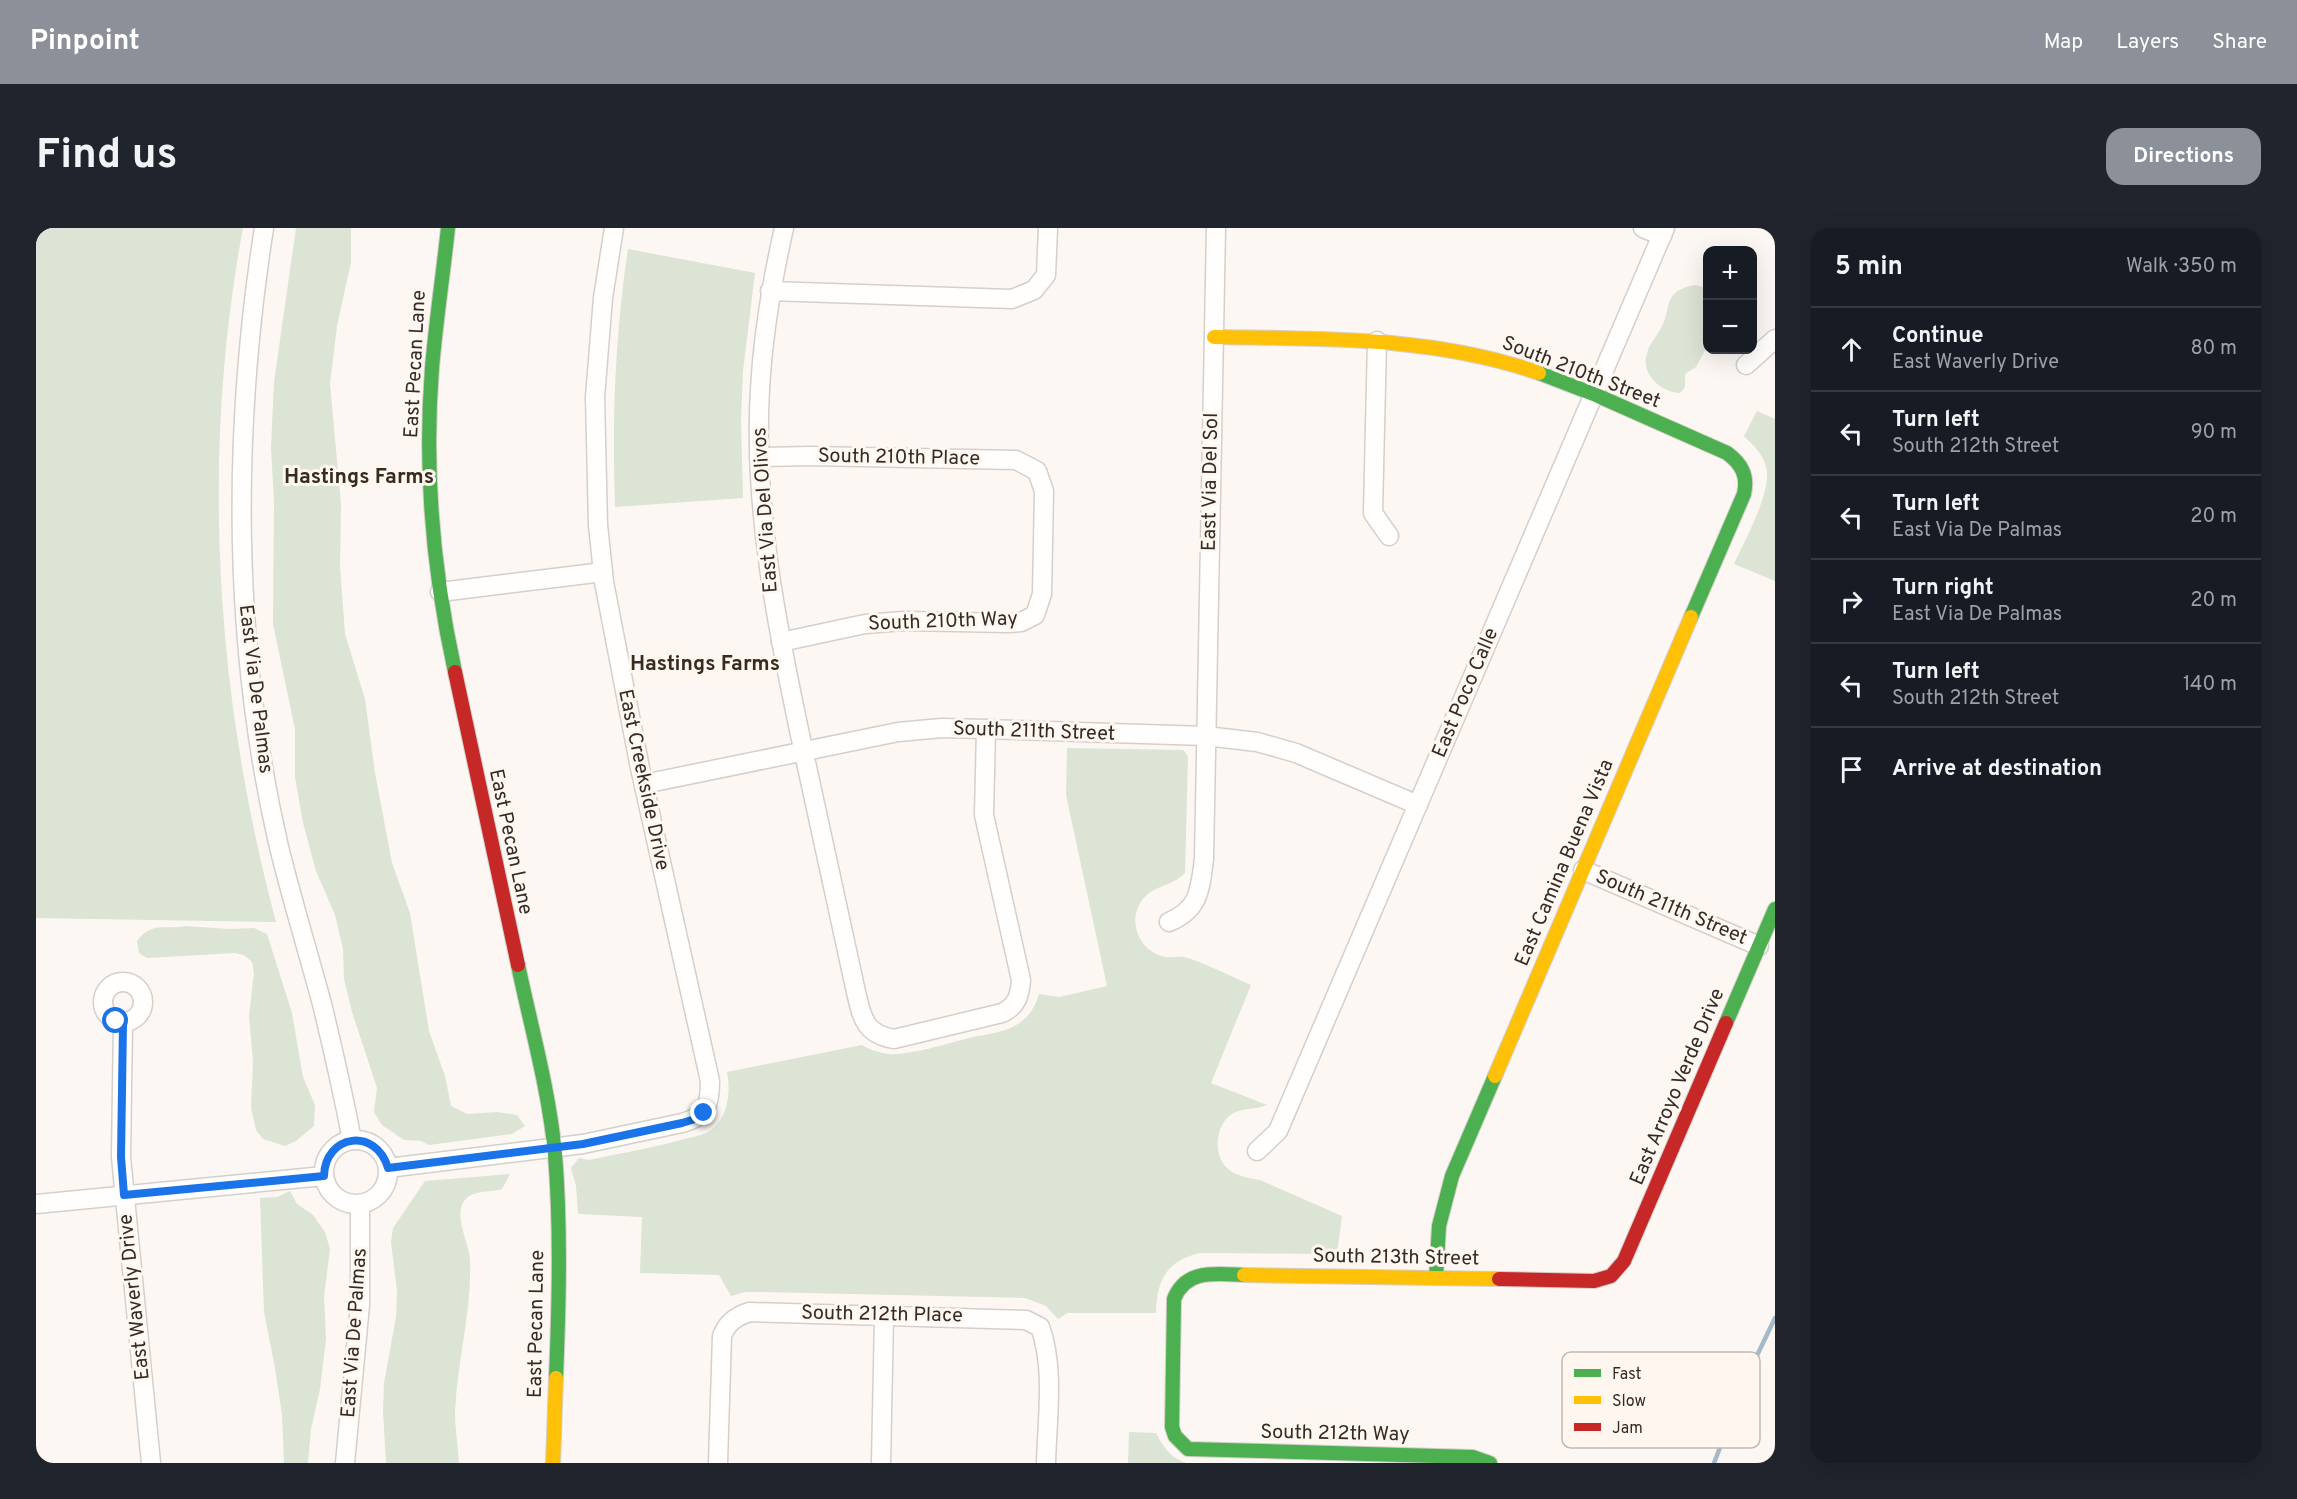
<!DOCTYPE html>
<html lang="en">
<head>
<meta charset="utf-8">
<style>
  body { margin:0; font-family:Overpass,sans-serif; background:#20242c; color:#f1f3f6 }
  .controls { position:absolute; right:18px; top:18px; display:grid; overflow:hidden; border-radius:12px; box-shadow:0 6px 24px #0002 }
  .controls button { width:54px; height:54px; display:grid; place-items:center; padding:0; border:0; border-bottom:2px solid #363941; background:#171b24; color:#f1f3f6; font:30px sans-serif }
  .stop { position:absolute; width:18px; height:18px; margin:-14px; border:4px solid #1a73e8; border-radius:50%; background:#fff }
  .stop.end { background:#1a73e8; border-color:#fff; box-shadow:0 2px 6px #0008 }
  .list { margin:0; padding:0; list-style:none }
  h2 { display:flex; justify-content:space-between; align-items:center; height:78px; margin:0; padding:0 24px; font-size:26px }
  h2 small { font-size:20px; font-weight:400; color:#9ea1a6 }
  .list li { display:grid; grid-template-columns:39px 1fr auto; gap:18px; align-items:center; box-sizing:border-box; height:84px; padding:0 24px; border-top:2px solid #363941 }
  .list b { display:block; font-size:22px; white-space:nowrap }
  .list p { margin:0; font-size:20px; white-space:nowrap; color:#9ea1a6 }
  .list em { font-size:20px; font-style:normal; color:#9ea1a6 }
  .icon { flex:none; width:33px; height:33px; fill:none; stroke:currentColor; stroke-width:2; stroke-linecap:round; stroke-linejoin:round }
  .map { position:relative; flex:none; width:1739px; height:1235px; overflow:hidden; border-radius:18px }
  header { display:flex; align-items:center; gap:36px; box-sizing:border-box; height:84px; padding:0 30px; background:#8c9099; color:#fff }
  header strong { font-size:28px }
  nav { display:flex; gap:33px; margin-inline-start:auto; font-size:21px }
  .intro { display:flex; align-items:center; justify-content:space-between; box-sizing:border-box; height:144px; padding:0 36px }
  h1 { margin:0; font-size:42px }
  .button { padding:15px 27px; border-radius:18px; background:#8c9099; color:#fff; font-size:21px; font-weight:700 }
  main { display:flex; gap:36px; padding:0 36px }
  aside { flex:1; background:#171b24; border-radius:18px; box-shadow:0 6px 24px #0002 }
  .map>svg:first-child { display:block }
</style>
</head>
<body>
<header>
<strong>Pinpoint</strong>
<nav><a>Map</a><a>Layers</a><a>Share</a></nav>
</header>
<div class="intro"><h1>Find us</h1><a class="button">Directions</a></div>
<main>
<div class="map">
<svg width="1739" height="1235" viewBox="0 0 1739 1235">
  <rect width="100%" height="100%" fill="#fcf7f2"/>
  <g fill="#dbe4d5">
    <path d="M0,0H207C164,230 180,469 240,694L0,690Z"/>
    <path d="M260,0H315V34L301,98L294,156L305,276L304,338L309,406L329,471L339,545L356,635L374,685L393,803L409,848L415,878L431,886L461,884L481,887L489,898L476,906L393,917L385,913L368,912L346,897L338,884L341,860L316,784L308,751L307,721L299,687L280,643L267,595L259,549V501L237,396L238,274L235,219L238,154Z"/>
    <path d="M592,21L719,45L707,143L705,192L707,270L579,279C576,192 579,107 592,21Z"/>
    <path d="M1659,57L1671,60V119L1660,139L1649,146V159L1644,165C1625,165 1604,145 1611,125C1614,114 1623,106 1627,96C1631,88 1631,77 1635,70C1640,61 1650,59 1659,57Z"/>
    <path d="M1721,183L1739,191V353L1698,336C1708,314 1737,262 1730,239C1727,226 1717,217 1708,208Z"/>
    <path d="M1031,520L1147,522L1152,528L1149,645C1135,659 1118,657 1107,671C1090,692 1103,724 1129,729C1136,730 1144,727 1152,730C1173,737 1194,748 1215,757L1175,855L1231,877C1217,883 1203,878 1191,890C1180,902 1178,925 1189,938C1198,948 1212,950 1224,952L1306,988L1301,1026L1164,1025C1130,1033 1121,1052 1120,1085H1031L1022,1091L1010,1078L989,1070L724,1064H709L695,1068L683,1047L604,1045L606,989L542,986L540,958L535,940L543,930L553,932C585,925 617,920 648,911C655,909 663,908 670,905C692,894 695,865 691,844L826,817C836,823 849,827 861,826C885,824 910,816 933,810C950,806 968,805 982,796C993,789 999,779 1003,766L1023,769L1071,758L1030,567Z"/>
    <path d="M150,698L193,701L218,700L231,706L256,785L267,849L279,877L278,898L260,913L249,918L227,911L220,902L215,880L217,833L213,788L218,745L216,734L208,727L199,725L111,730L103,725L101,713C116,693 128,702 150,698Z"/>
    <path d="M474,946L466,961C453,965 432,961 426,977C420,994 433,1015 434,1032C436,1083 421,1133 419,1184C419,1201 422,1218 423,1235H350L347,1183L348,1155L360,1089L361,1063L355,1014L357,1000L389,953Z"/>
    <path d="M254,963L261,976L277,987L289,1004L294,1021L288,1069L290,1111L284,1161L275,1201L272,1235H248L246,1187L239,1140L228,1084L224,970L241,969Z"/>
    <path d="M1093,1204L1120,1205C1127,1219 1135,1230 1150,1235H1092Z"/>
  </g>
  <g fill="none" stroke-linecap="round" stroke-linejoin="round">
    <path stroke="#a4bac8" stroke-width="4.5" d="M1678,1235L1714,1142L1739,1090"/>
    <g stroke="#d4cfcb" stroke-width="21">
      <g id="street">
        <path d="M228,0C196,204 196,417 243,619C256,672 272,724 286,776C297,821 307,866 316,912"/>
        <path d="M748,0C736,53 727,107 724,161C717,281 741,399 766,516C784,598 802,681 820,764C826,789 828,806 858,811L966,785C981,778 984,767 985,752L948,587L950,501"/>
        <path d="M1607,0L1626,8"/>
        <path d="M734,63L976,71L998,62L1010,47L1012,0"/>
        <path d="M1341,113L1337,285L1353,308"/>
        <path d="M1710,137L1739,111"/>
        <path d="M723,229L774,228L980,232L1001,243L1008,263L1006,366L999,387L985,394L973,395L868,393L829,396L745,414"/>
        <path d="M404,364L567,344"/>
        <path d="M608,556L862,504L906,500L950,501L1170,508L1221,514L1260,525L1382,577"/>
        <path d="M1547,642L1723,718"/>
        <path d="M1133,694C1164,681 1164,661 1168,631L1180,0"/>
        <circle cx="87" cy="774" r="20"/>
        <path d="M87,795L85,929L115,1235"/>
        <circle cx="320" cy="944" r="32"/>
        <path d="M1221,923L1242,903L1629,0"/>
        <path d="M352,940L547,916L646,895C671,888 674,877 674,853L604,540L568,354L562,297L559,169L567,70L578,0"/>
        <path d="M0,976L288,948"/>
        <path d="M309,1235L324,1077V976"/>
        <path d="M682,1235L686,1108C691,1095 699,1089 713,1084L990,1092L1004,1099C1019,1139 1011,1193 1010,1235"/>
        <path d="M845,1235L848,1089"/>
      </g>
    </g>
    <g stroke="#d4cfcb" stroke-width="16">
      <g id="fast">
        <path d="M412,0C407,47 400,93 396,140C388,242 397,344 419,444"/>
        <path d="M1503,145L1560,167L1691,225C1706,236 1712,248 1708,266L1655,389"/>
        <path d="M482,737C495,799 513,862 519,926C525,1000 523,1076 520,1150"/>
        <path d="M1690,795L1739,681"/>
        <path d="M1208,1047C1181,1046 1150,1040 1138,1071L1136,1199L1139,1208L1152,1221L1437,1229L1454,1235"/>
        <path d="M1400,1050L1403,998L1416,948L1459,848"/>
      </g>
    </g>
    <g stroke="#d4cfcb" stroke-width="16">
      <g id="slow">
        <path d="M1178,109C1288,111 1397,108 1503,145"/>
        <path d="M1459,848L1655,389"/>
        <path d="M1208,1047L1463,1051"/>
        <path d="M517,1235L520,1150"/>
      </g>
    </g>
    <g stroke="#d4cfcb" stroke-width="16">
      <g id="jam">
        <path d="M419,444L482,737"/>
        <path d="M1463,1051L1558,1053L1575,1048L1588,1033L1690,795"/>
      </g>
    </g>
    <use href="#street" stroke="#fffefd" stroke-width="18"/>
    <use href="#fast" stroke="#4caf50" stroke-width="14"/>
    <use href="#slow" stroke="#ffc107" stroke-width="14"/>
    <use href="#jam" stroke="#c62828" stroke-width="14"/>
  </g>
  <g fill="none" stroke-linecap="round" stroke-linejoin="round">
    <path stroke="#1a73e8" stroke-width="8" d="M80,793L87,795L85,929L88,967L288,948C289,906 340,899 352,940L547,916L646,895L659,891L668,885"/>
  </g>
  <g text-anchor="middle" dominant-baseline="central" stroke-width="6" stroke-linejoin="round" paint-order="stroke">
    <g font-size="20" fill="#312c28" stroke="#fff7ef">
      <text transform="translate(380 136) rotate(-87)">East Pecan Lane</text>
      <text transform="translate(1545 145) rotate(21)">South 210th Street</text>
      <text transform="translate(863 230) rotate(1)">South 210th Place</text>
      <text transform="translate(1175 254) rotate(-89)">East Via Del Sol</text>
      <text transform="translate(730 282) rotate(-94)">East Via Del Olivos</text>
      <text transform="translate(907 394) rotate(-2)">South 210th Way</text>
      <text transform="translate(219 461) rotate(83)">East Via De Palmas</text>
      <text transform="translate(1430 465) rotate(-67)">East Poco Calle</text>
      <text transform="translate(998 504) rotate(2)">South 211th Street</text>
      <text transform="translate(607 552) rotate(78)">East Creekside Drive</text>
      <text transform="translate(474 614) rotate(78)">East Pecan Lane</text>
      <text transform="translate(1529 635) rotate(-67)">East Camina Buena Vista</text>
      <text transform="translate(1635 680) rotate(23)">South 211th Street</text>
      <text transform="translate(1642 859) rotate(-67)">East Arroyo Verde Drive</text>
      <text transform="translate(1360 1030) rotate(1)">South 213th Street</text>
      <text transform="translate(99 1069) rotate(-96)">East Waverly Drive</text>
      <text transform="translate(846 1087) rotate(1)">South 212th Place</text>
      <text transform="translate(501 1096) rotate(-89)">East Pecan Lane</text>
      <text transform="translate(319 1105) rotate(-86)">East Via De Palmas</text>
      <text transform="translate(1299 1206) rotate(1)">South 212th Way</text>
    </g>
    <g font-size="21" font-weight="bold" fill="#352c22" stroke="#fff7ef">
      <text x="323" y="249">Hastings Farms</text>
      <text x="669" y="436">Hastings Farms</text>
    </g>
  </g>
  <rect x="1526" y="1124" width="198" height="96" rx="9" fill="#fff7ef" stroke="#c1bab3" stroke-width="1.5"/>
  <rect x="1538" y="1141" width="27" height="8" fill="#4caf50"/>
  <rect x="1538" y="1168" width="27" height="8" fill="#ffc107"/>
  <rect x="1538" y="1195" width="27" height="8" fill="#c62828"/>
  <g font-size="16" fill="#312c28">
    <text x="1576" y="1151">Fast</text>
    <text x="1576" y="1178">Slow</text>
    <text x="1576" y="1205">Jam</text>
  </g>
</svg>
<div class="controls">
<button>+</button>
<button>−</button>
</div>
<div class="stop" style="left:80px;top:793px"></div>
<div class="stop end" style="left:668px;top:885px"></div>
</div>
<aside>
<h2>5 min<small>Walk · 350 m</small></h2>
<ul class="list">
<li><svg class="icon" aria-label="ahead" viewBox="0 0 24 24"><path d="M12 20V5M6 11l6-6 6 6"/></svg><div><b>Continue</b><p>East Waverly Drive</p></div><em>80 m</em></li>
<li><svg class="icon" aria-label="left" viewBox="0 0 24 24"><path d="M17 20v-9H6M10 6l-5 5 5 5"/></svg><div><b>Turn left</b><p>South 212th Street</p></div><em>90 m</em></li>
<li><svg class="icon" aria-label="left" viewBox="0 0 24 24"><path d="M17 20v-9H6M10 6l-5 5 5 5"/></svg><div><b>Turn left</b><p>East Via De Palmas</p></div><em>20 m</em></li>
<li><svg class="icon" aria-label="right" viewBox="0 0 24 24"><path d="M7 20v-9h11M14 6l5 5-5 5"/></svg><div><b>Turn right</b><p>East Via De Palmas</p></div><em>20 m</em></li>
<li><svg class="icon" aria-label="left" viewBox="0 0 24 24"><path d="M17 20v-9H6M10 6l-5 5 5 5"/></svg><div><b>Turn left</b><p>South 212th Street</p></div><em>140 m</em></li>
<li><svg class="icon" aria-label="arrive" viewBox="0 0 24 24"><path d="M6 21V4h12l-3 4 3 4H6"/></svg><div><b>Arrive at destination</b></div></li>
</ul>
</aside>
</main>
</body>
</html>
